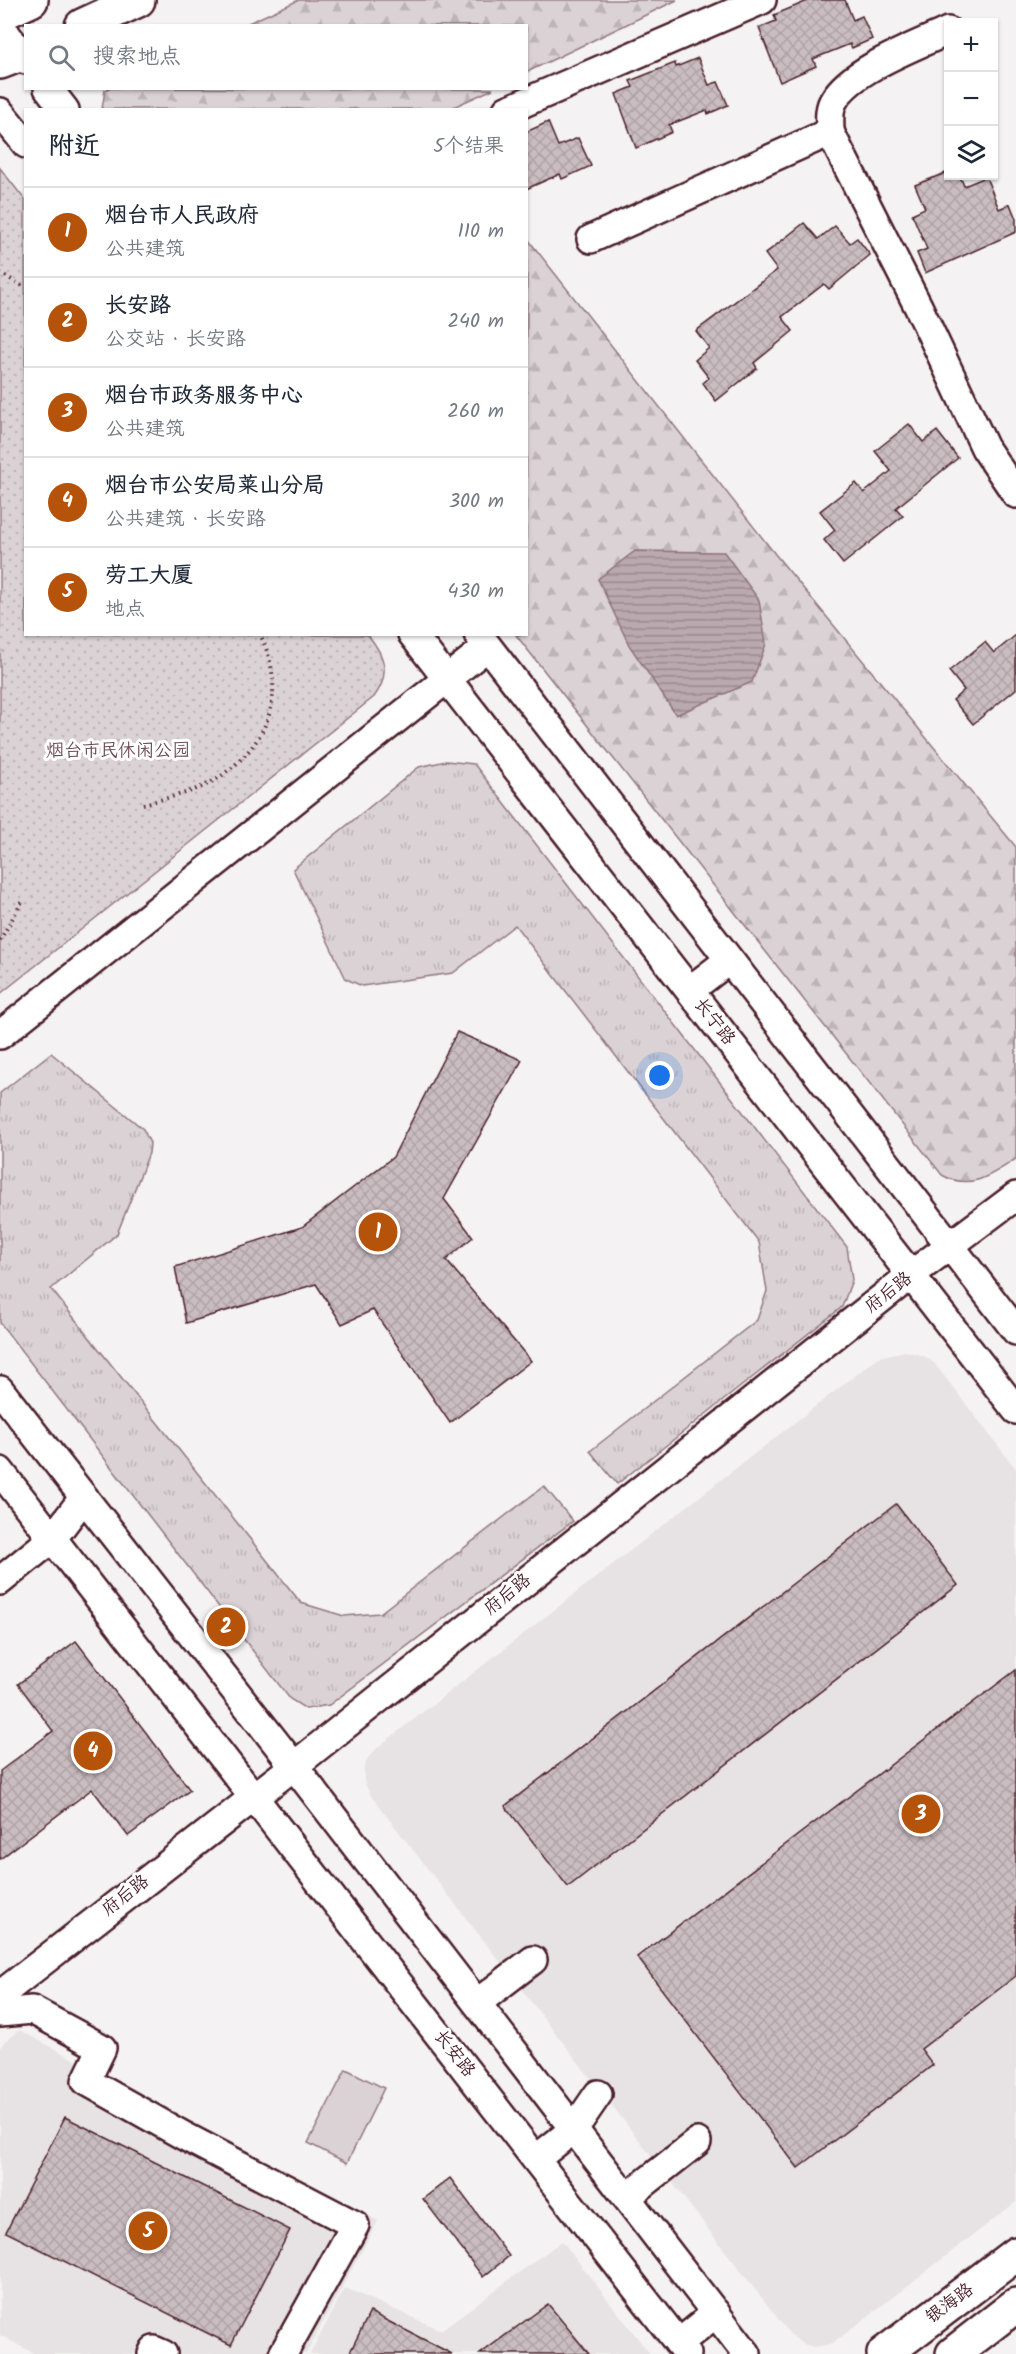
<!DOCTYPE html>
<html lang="zh">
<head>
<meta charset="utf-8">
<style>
  body { margin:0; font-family:Kalam,"LXGW WenKai TC",sans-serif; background:#f6f6f7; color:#1f2937 }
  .controls { position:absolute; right:18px; top:18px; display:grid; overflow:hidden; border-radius:0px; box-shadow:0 2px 4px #0004 }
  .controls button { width:54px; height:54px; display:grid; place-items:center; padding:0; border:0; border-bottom:2px solid #e0e1e3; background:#fff; color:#1f2937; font:30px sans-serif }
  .you { position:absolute; left:660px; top:1076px; width:21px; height:21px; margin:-15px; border:4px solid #fff; border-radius:50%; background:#1a73e8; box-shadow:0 0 0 9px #1a73e833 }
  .badge { display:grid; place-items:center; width:39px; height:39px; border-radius:50%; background:#b45309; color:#fff; font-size:20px; font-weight:700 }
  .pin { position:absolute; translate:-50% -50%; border:3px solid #fff; box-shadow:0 2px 6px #0006 }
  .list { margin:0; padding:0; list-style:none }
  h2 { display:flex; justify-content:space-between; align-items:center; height:78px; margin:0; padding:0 24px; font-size:26px }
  h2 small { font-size:20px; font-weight:400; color:#747a83 }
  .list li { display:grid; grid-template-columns:39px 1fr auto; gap:18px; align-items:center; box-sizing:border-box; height:90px; padding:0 24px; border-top:2px solid #e0e1e3 }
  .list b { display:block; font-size:22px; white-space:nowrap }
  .list p { margin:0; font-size:20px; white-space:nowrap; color:#747a83 }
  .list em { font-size:20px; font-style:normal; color:#747a83 }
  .icon { flex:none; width:33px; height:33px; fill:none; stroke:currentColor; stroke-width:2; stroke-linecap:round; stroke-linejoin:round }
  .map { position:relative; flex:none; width:1016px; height:2354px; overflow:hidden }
  .search { position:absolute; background:#fff; box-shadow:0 2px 4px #0004; left:24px; top:24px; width:504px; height:66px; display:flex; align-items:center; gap:15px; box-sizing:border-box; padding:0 21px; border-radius:0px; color:#747a83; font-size:22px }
  .panel { position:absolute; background:#fff; box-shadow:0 2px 4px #0004; left:24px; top:108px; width:504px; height:528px; border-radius:0px }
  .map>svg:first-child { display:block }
</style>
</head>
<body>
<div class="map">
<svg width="1016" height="2354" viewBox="0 0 1016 2354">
  <defs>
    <pattern id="grass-tufts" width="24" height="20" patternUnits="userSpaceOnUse" patternTransform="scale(1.5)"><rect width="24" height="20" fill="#dbd2d5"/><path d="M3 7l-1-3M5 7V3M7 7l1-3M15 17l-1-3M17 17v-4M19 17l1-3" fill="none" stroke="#bdb4b7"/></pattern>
    <pattern id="forest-firs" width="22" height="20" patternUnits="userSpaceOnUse" patternTransform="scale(1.5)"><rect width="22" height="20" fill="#dbd2d5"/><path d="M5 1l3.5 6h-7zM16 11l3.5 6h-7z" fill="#bdb4b7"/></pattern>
    <pattern id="park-dots" width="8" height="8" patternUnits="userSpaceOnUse" patternTransform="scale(1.5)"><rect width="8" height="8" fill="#dbd2d5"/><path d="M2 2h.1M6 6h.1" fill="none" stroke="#bdb4b7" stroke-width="1.8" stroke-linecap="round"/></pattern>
    <pattern id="water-rules" width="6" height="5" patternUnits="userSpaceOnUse" patternTransform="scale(1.5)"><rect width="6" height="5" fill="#baa9ae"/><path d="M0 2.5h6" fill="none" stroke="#99898e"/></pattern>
    <pattern id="building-cross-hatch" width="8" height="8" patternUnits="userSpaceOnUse" patternTransform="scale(1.5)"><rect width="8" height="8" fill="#cabdc1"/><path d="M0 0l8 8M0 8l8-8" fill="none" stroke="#afa2a6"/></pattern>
  </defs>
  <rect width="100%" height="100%" fill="#f4f2f2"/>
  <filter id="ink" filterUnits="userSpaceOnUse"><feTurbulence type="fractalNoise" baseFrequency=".0167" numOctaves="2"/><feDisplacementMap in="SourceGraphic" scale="12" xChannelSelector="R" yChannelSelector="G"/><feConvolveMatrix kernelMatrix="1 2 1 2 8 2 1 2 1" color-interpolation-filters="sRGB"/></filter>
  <g filter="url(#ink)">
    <g fill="#e7e2e3">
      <path d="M905,1351L924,1356L934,1363L1016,1469V2202L832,2344L814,2347L801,2343L790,2334L371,1796L364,1781V1768L368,1758L377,1748L879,1357Z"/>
      <path d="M19,2030L378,2221L306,2354H35L0,2335V2048L4,2042Z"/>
      <path d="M562,2241L650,2354H310L345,2288L441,2330Z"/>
    </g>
    <g fill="url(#grass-tufts)" stroke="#927880" stroke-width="1.5">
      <path d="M446,761L474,764L847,1247L852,1280L842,1307L617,1484L590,1451L757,1320L767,1291L759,1242L515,925L453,973L362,986L346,979L293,869L419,767Z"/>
      <path d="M51,1053L143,1129L150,1143L149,1153L117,1234L51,1289L301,1603L344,1616L380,1613L544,1486L573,1521L329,1705L306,1709L290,1699L0,1323V1093Z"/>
    </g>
    <g fill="url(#forest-firs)" stroke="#927880" stroke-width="1.5">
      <path d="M299,0H677L527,72L526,26L244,25Z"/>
      <path d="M108,89V88L493,89L449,109H102L105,90Z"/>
      <path d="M527,238L775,554L1016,847V1159C992,1175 970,1191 942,1175L516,635L526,634Z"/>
    </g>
    <path fill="url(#park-dots)" stroke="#927880" stroke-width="1.5" d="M0,168L25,200L26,634L368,635C385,656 391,674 374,697L0,994Z"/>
    <path fill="#dbd2d5" stroke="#927880" stroke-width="1.5" d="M346,2069L384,2088L347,2163L308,2143Z"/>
    <path fill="url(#water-rules)" stroke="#8d727a" stroke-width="1.5" d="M635,551L724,552L759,600L766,644L752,682L676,715L629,645L598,579Z"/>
    <g fill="url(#building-cross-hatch)" stroke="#4a1f2b" stroke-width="1.5">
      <path d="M810,0H845L853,20L862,16L872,39L852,48L850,44L813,59L816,66L780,82L759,28L776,21L774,15Z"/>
      <path d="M698,58L709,85L718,82L728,105L708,114L707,110L669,125L672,132L636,148L616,94L633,87L630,81L675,63L676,67Z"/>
      <path d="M548,122L558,146L578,138L591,166L562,179L560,174L526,189V132Z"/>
      <path d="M948,172V176H960L964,186L986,177L999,209L1010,204L1016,219V232L925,273L917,253L927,249L912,214L925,208L915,185Z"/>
      <path d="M804,223L818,239L835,226L850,243L857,238L870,255L829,289L824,284L782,317L793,331L754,363L757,368L716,401L703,383L709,378L695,360L709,348L696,331L777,270L765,254Z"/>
      <path d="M909,424L923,442L937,431L958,458L896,508L903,516L843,564L824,540L835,530L820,511L856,483L864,493L891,471L875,451Z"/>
      <path d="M1016,635V689L973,724L953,700L964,690L949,671L985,642L994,653Z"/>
      <path d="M457,1032L522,1060L444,1199L473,1237L446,1260L531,1361L450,1423L373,1310L342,1324L316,1284L186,1323L175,1267L302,1227L393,1157Z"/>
      <path d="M896,1504L958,1585L568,1887L505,1806Z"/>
      <path d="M76,1641L190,1790L128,1836L92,1789L0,1859V1771L53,1731L18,1684Z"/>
      <path d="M1016,1670V1976L921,2049L933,2065L798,2168L637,1957Z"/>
      <path d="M65,2117L290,2230L231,2345L6,2232Z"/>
      <path d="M450,2178L509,2256L483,2277L423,2199Z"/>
      <path d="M548,2304L589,2354H480Z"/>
      <path d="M370,2312L452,2354H349Z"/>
    </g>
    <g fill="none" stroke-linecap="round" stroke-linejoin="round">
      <g stroke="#4a1f2b" stroke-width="32">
        <g id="minor">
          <path d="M0,26L26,60"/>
          <path d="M48,88L65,110"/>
          <path d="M507,110L762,0"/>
          <path d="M0,112L26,144"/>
          <path d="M830,132L919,308L985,448L1016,494"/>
          <path d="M591,239L830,132C830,122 828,109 834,100C852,69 916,46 948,31"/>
          <path d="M412,634L1016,1410"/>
          <path d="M478,634L1016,1331"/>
          <path d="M690,990L729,960"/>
          <path d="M0,1035L487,647"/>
          <path d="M0,1390L294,1766L747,2354"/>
          <path d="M0,1471L687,2354"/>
          <path d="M0,1581L53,1538L84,1497"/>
          <path d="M0,1995L294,1766L912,1274L1016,1196"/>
          <path d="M477,2003L533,1960"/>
          <path d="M0,2013L32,2010L102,2048L86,2081L184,2136L355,2225L283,2354"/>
          <path d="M536,2159L574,2129L598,2094"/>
          <path d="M627,2197L697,2142"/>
          <path d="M679,2343L716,2313"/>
          <path d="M152,2354L154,2350L163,2354"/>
        </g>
      </g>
      <g stroke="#4a1f2b" stroke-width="38">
        <g id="major">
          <path d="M0,14L31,0"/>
          <path d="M82,26L138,0"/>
          <path d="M0,62L26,52"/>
          <path d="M884,2354L1016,2254"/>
          <path d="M953,2354L1016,2305"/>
        </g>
      </g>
      <g stroke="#4a1f2b" stroke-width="4" stroke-dasharray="1.5 4.5" stroke-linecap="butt">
        <path d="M0,273L26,288"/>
        <path d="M143,804C171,797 203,791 225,773C273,737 286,688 260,634"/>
        <path d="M0,940L22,902"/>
      </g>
      <use href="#minor" stroke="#fff" stroke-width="27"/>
      <use href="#major" stroke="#fff" stroke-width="33"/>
    </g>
  </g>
  <g text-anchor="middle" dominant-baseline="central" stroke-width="6" stroke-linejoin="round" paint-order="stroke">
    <g font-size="18" fill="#6e4c56" stroke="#fff">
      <text x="118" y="751">烟台市民休闲公园</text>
    </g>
    <g font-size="18" fill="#4a1f2b" stroke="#fff">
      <text transform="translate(714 1022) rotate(52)">长宁路</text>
      <text transform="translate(889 1293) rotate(-38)">府后路</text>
      <text transform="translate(508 1595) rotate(-39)">府后路</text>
      <text transform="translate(126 1896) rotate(-38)">府后路</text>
      <text transform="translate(454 2054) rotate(52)">长安路</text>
      <text transform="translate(950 2304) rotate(-37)">银海路</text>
    </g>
  </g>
</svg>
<div class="controls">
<button>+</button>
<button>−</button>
<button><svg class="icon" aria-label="layers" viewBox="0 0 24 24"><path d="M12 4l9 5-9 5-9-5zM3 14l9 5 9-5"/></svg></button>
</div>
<div class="you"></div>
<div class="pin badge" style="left:378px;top:1232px">1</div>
<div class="pin badge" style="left:226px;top:1627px">2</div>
<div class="pin badge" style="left:921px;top:1814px">3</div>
<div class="pin badge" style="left:93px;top:1751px">4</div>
<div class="pin badge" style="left:148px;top:2231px">5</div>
<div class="search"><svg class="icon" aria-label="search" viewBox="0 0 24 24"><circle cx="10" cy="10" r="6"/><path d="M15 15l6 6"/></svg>搜索地点</div>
<section class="panel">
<h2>附近<small>5个结果</small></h2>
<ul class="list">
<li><span class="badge">1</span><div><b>烟台市人民政府</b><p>公共建筑</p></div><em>110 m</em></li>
<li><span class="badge">2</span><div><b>长安路</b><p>公交站 · 长安路</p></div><em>240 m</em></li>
<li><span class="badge">3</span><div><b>烟台市政务服务中心</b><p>公共建筑</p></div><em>260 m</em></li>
<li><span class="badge">4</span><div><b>烟台市公安局莱山分局</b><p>公共建筑 · 长安路</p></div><em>300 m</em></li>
<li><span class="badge">5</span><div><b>劳工大厦</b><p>地点</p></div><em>430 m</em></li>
</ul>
</section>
</div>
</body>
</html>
